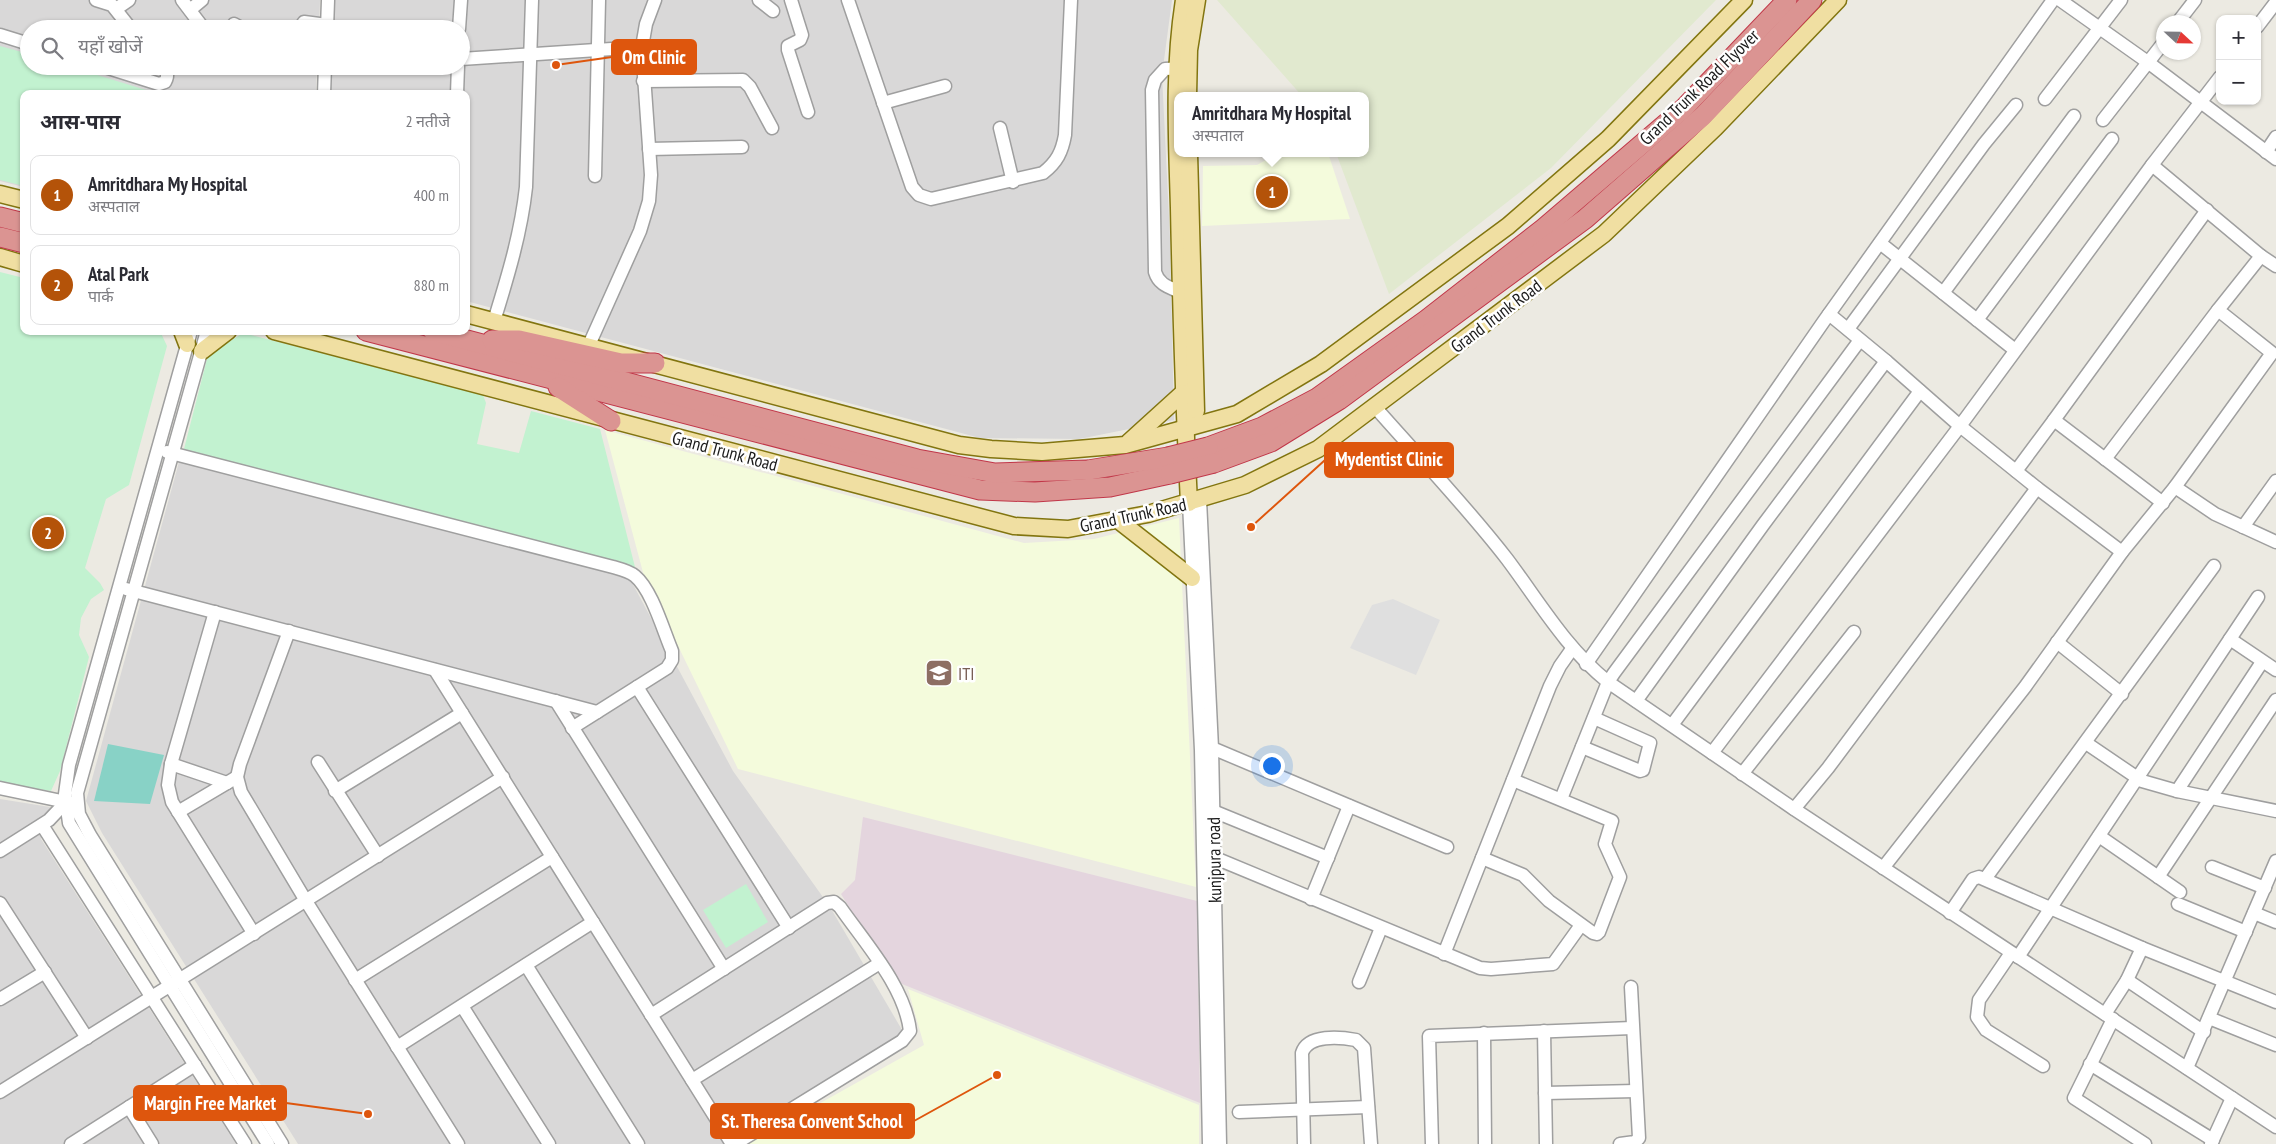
<!DOCTYPE html>
<html lang="hi">
<head>
<meta charset="utf-8">
<style>
  body { margin:0; font-family:"PT Sans Narrow","Noto Sans Devanagari",sans-serif; background:#f7f7f7; color:#2b2b33 }
  .controls { position:absolute; right:15px; top:15px; display:grid; overflow:hidden; border-radius:10px; box-shadow:0 1px 4px #0004 }
  .controls button { width:45px; height:45px; display:grid; place-items:center; padding:0; border:0; border-bottom:1px solid #e1e1e2; background:#fff; color:#2b2b33; font:25px sans-serif }
  .compass { position:absolute; left:2156px; top:15px; width:45px; height:45px; border-radius:50%; background:#fff; box-shadow:0 1px 4px #0004; rotate:112deg }
  .you { position:absolute; left:1271px; top:765px; width:18px; height:18px; margin:-12px; border:4px solid #fff; border-radius:50%; background:#1a73e8; box-shadow:0 0 0 8px #1a73e833 }
  .badge { display:grid; place-items:center; width:32px; height:32px; border-radius:50%; background:#b45309; color:#fff; font-size:16px; font-weight:700 }
  .pin { position:absolute; translate:-50% -50%; border:2px solid #fff; box-shadow:0 1px 5px #0006 }
  .popup { position:absolute; left:1174px; top:92px; width:195px; height:65px; box-sizing:border-box; display:grid; place-content:center; border-radius:10px; background:#fff; filter:drop-shadow(0 1px 4px #0005); font-size:16px; white-space:nowrap; color:#7c7c81 }
  .popup b { font-size:19px; color:#2b2b33 }
  .popup::after { content:''; position:absolute; left:50%; top:100%; margin-left:-10px; border:10px solid transparent; border-top-color:#fff }
  .list { margin:0; padding:0; list-style:none }
  h2 { display:flex; justify-content:space-between; align-items:center; height:65px; margin:0; padding:0 20px; font-size:21px }
  h2 small { font-size:16px; font-weight:400; color:#7c7c81 }
  .list li { display:grid; grid-template-columns:32px 1fr auto; gap:15px; align-items:center; box-sizing:border-box; height:80px; margin:0 10px 10px; padding:0 10px; border:1px solid #e1e1e2; border-radius:10px }
  .list b { display:block; font-size:19px; white-space:nowrap }
  .list p { margin:0; font-size:16px; white-space:nowrap; color:#7c7c81 }
  .list em { font-size:16px; font-style:normal; color:#7c7c81 }
  .icon { flex:none; width:28px; height:28px; fill:none; stroke:currentColor; stroke-width:2; stroke-linecap:round; stroke-linejoin:round }
  .map { position:relative; flex:none; width:2276px; height:1144px; overflow:hidden }
  .search { position:absolute; background:#fff; box-shadow:0 1px 4px #0004; left:20px; top:20px; width:450px; height:55px; display:flex; align-items:center; gap:12px; box-sizing:border-box; padding:0 18px; border-radius:28px; color:#7c7c81; font-size:19px }
  .panel { position:absolute; background:#fff; box-shadow:0 1px 4px #0004; left:20px; top:90px; width:450px; height:245px; border-radius:10px }
  .map>svg:first-child { display:block }
</style>
</head>
<body>
<div class="map">
<svg width="2276" height="1144" viewBox="0 0 2276 1144">
  <rect width="100%" height="100%" fill="#eceae2"/>
  <g fill="#d9d8d8">
    <path d="M0,0H320L319,29H29V66H317L316,94H24V187L0,181Z"/>
    <path d="M334,0H1172L1162,75L1170,238L1174,420L1079,439L980,438L466,301V94H330L331,66H461V29H333Z"/>
    <path d="M179,462L629,577L733,771L830,907L905,1035L728,1144H298L102,833L86,801Z"/>
    <path d="M0,799L50,807L41,839L236,1144H0Z"/>
  </g>
  <path fill="#e4d5de" d="M863,817L1197,901L1200,1103L902,984L885,965L841,894L855,880Z"/>
  <g fill="#f4fbdc">
    <path d="M1278,153H1328L1350,219L1202,226L1203,166L1257,165Z"/>
    <path d="M605,430L1024,543L1094,539L1179,518L1196,887L738,769L644,576Z"/>
    <path d="M908,989L1199,1105V1144H750L749,1143L924,1045Z"/>
  </g>
  <path fill="#e1e9cf" d="M1217,0H1716L1551,168L1389,294L1336,153H1366V96H1302Z"/>
  <g fill="#c2f2d0">
    <path d="M0,46L29,54V66H68L159,94H24V186L0,180Z"/>
    <path d="M0,272L24,278V331H160L167,346L129,485L106,499L85,568L100,583L104,590L91,599L81,618L79,635L89,657L60,771L51,791L0,783Z"/>
    <path d="M243,333L483,395L486,403L477,444L519,453L531,411L600,429L636,571L184,449L208,355Z"/>
    <path d="M746,884L768,922L726,948L703,910Z"/>
  </g>
  <path fill="#88d2c6" d="M108,744L164,755L150,804L94,801Z"/>
  <path fill="#dfdfdf" d="M1393,599L1440,620L1416,675L1350,648L1372,605Z"/>
  <g fill="none" stroke-linecap="round" stroke-linejoin="round">
    <g stroke="#9f9f9f" stroke-width="15">
      <g id="minor">
        <path d="M96,0L112,5L131,29"/>
        <path d="M182,0L204,29"/>
        <path d="M759,0L773,11"/>
        <path d="M791,0L802,35L800,40L788,46V50L808,112"/>
        <path d="M848,0L912,187L919,195L931,199L1043,173C1057,162 1062,152 1065,135L1071,0"/>
        <path d="M2060,0L2149,63L2276,159"/>
        <path d="M116,9L129,0"/>
        <path d="M190,10L202,0"/>
        <path d="M2178,22L2195,0"/>
        <path d="M234,24L243,29"/>
        <path d="M2257,27L2276,2"/>
        <path d="M299,29L304,22L327,25"/>
        <path d="M327,29L328,0"/>
        <path d="M459,29L461,0"/>
        <path d="M0,35L29,44"/>
        <path d="M461,59L642,47"/>
        <path d="M102,66L159,84L165,82C169,75 167,72 162,66"/>
        <path d="M643,81L743,80L750,87L772,128"/>
        <path d="M324,94L325,66"/>
        <path d="M457,94L458,66"/>
        <path d="M2045,99L2121,0"/>
        <path d="M883,103L945,86"/>
        <path d="M2103,120L2164,42"/>
        <path d="M1000,128L1013,182"/>
        <path d="M649,149L742,147"/>
        <path d="M2266,152L2276,137"/>
        <path d="M2152,165L2220,77"/>
        <path d="M595,176L599,0"/>
        <path d="M1880,243L2015,350"/>
        <path d="M2261,256L2276,266"/>
        <path d="M1180,292C1169,287 1159,285 1155,272L1152,90L1155,80L1165,69L1186,68"/>
        <path d="M1943,293L2074,116"/>
        <path d="M1829,314L1886,361"/>
        <path d="M1977,320L2112,139"/>
        <path d="M494,321C508,276 521,233 526,187L532,0"/>
        <path d="M1848,329L1984,144L2016,105"/>
        <path d="M191,331L69,765L65,794L69,823L268,1144"/>
        <path d="M207,331L77,793L79,814L90,835L282,1144"/>
        <path d="M589,345L640,231L649,201L651,175L642,47L646,24L655,0"/>
        <path d="M1375,407C1419,457 1466,506 1507,559C1540,603 1565,647 1608,682L1794,809L2276,1127"/>
        <path d="M2054,420L2207,210"/>
        <path d="M167,452L613,567C620,569 629,571 635,576C652,590 663,630 672,651V660L667,668L572,728"/>
        <path d="M2105,459L2218,310"/>
        <path d="M2016,471L2054,420L2163,503"/>
        <path d="M2175,487L2215,514L2276,542"/>
        <path d="M1200,500L1212,748L1220,1144"/>
        <path d="M1189,503L1201,750L1209,1144"/>
        <path d="M2243,527L2276,481"/>
        <path d="M126,589L597,712"/>
        <path d="M215,612L171,764L168,785L172,802L254,934"/>
        <path d="M289,631L240,764L237,777L241,792L306,901L458,1144"/>
        <path d="M2230,639L2276,670"/>
        <path d="M2057,642L2122,694"/>
        <path d="M1586,664L1824,321L2053,0"/>
        <path d="M435,670L732,1144"/>
        <path d="M637,687L789,928"/>
        <path d="M556,701L724,969"/>
        <path d="M1636,701L1763,525L1886,361L1960,426L2037,488"/>
        <path d="M1672,725L1920,391"/>
        <path d="M2086,743L2142,781L2177,791L2276,811"/>
        <path d="M1582,747L1640,771L1643,770L1650,743L1594,718"/>
        <path d="M1212,748L1447,847"/>
        <path d="M1712,753L1960,426L2152,165L2261,256L2218,310L2272,353L2175,487L2122,552L2037,488L1828,768L1794,809"/>
        <path d="M318,762L378,856"/>
        <path d="M171,764L227,783"/>
        <path d="M1742,774L1854,632"/>
        <path d="M0,788L71,803"/>
        <path d="M335,791L462,713"/>
        <path d="M2177,791L2262,662"/>
        <path d="M1561,799L1608,682L1614,673L1860,340"/>
        <path d="M1213,811L1328,858"/>
        <path d="M178,812L237,777"/>
        <path d="M42,825L245,1144"/>
        <path d="M2099,836L2180,892"/>
        <path d="M0,851L49,820L66,802"/>
        <path d="M1208,855L1480,968L1491,969L1553,964L1581,925"/>
        <path d="M1482,858L1523,875L1549,901L1593,933L1597,934L1599,932L1620,877L1605,844L1612,821L1513,780"/>
        <path d="M2212,867L2265,888"/>
        <path d="M1883,868L2025,687L2122,552"/>
        <path d="M2158,877L2276,700"/>
        <path d="M1985,879L2214,566"/>
        <path d="M1311,899L1349,806"/>
        <path d="M0,903L87,1038"/>
        <path d="M2178,904L2246,932"/>
        <path d="M1950,913L1973,879L1979,877L2142,948L2276,1002"/>
        <path d="M2254,913L2276,922"/>
        <path d="M2011,953L1979,1000L1977,1017L1986,1030L2043,1066"/>
        <path d="M1444,954L1550,686L1560,666L1572,649"/>
        <path d="M2018,957L2258,597"/>
        <path d="M526,965L638,1144"/>
        <path d="M355,980L552,857"/>
        <path d="M2127,980L2204,1032"/>
        <path d="M1359,982L1381,928"/>
        <path d="M0,999L45,972"/>
        <path d="M462,1006L549,1144"/>
        <path d="M2105,1014L2127,980L2142,948"/>
        <path d="M651,1015L827,903L834,902L840,907C865,943 905,987 910,1031L902,1041L735,1144"/>
        <path d="M2209,1018L2276,1045"/>
        <path d="M2113,1019L2074,1098L2145,1144"/>
        <path d="M1544,1031L1546,1144"/>
        <path d="M1484,1033L1485,1144"/>
        <path d="M397,1047L593,922"/>
        <path d="M2090,1064L2213,1140"/>
        <path d="M2187,1068L2276,861"/>
        <path d="M692,1080L880,963"/>
        <path d="M0,1092L503,777"/>
        <path d="M1545,1093L1636,1091"/>
        <path d="M129,1107L152,1144"/>
        <path d="M1239,1112L1368,1107"/>
        <path d="M71,1144L195,1065"/>
        <path d="M1304,1144L1302,1053C1308,1034 1340,1037 1356,1040L1364,1048L1371,1144"/>
        <path d="M1432,1144L1429,1036L1632,1028"/>
        <path d="M1620,1144L1635,1142L1639,1138L1631,987"/>
        <path d="M2211,1144L2232,1098"/>
      </g>
    </g>
    <g stroke="#827510" stroke-width="19">
      <g id="major">
        <path d="M1184,0C1173,69 1177,138 1179,208C1181,306 1184,404 1189,503"/>
        <path d="M1188,96L1189,50L1197,0"/>
        <path d="M1189,153L1196,411"/>
        <path d="M0,194L24,200"/>
        <path d="M0,257L24,264"/>
        <path d="M466,314L959,445L991,449L1042,452L1125,445L1237,414L1321,364L1508,226L1608,139L1744,0"/>
        <path d="M182,331L187,344"/>
        <path d="M274,331L1014,526L1068,529L1148,514L1245,485L1318,449L1604,234L1715,128L1838,0"/>
        <path d="M202,351L228,331"/>
        <path d="M1129,442L1183,393"/>
        <path d="M1118,520L1192,578"/>
      </g>
    </g>
    <g stroke="#c13749" stroke-width="21">
      <g id="highway">
        <path d="M0,217L24,223"/>
        <path d="M0,237L24,243"/>
        <path d="M366,331L980,490L1035,492L1110,487L1170,474"/>
        <path d="M433,331L917,459L995,473L1088,470L1168,457"/>
        <path d="M492,340H519L621,363H655"/>
        <path d="M558,387L611,421"/>
        <path d="M1208,447L1262,427L1317,398L1426,320L1544,228L1684,108L1787,0"/>
        <path d="M1214,463L1271,442L1339,400L1585,219L1703,116L1812,0"/>
      </g>
    </g>
    <use href="#minor" stroke="#fff" stroke-width="12"/>
    <use href="#major" stroke="#f0dfa2" stroke-width="16"/>
    <use href="#highway" stroke="#db9492" stroke-width="19"/>
    <g stroke="#c13749" stroke-width="21" stroke-linecap="butt">
      <g id="highway-bridge">
        <path d="M1168,457L1208,447"/>
        <path d="M1170,474L1214,463"/>
      </g>
    </g>
    <use href="#highway-bridge" stroke="#db9492" stroke-width="19"/>
  </g>
  <defs>
    <g id="university-square" transform="scale(1.4375)"><rect x="-9" y="-9" width="18" height="18" rx="4" fill="#8d6e63" stroke="#fff"/><path d="M0-5L7-2L0 1L-7-2ZM-4 1L0 2.5L4 1V4Q0 6-4 4Z" fill="#fff"/></g>
  </defs>
  <g fill-rule="evenodd">
    <use href="#university-square" x="939" y="673"/>
  </g>
  <g text-anchor="middle" dominant-baseline="central" stroke-width="5" stroke-linejoin="round" paint-order="stroke">
    <g font-size="18" fill="#1b1b1b" stroke="#fff">
      <text transform="translate(1699 87) rotate(-44)">Grand Trunk Road Flyover</text>
      <text transform="translate(1496 316) rotate(-37)">Grand Trunk Road</text>
      <text transform="translate(725 451) rotate(15)">Grand Trunk Road</text>
      <text transform="translate(1133 515) rotate(-12)">Grand Trunk Road</text>
      <text transform="translate(1214 860) rotate(-91)">kunjpura road</text>
    </g>
    <g font-size="18" fill="#785e54" stroke="#fff" text-anchor="start">
      <text x="958" y="673">ITI</text>
    </g>
  </g>
  <path fill="none" stroke="#de560d" stroke-width="2" d="M556 65L612 57M1251 527L1325 460M368 1114L286 1103M997 1075L914 1121"/>
  <g fill="#de560d" stroke="#fff" stroke-width="2">
    <circle cx="556" cy="65" r="5"/>
    <circle cx="1251" cy="527" r="5"/>
    <circle cx="368" cy="1114" r="5"/>
    <circle cx="997" cy="1075" r="5"/>
  </g>
  <g fill="#de560d" stroke="#de560d" stroke-width="2">
    <rect x="612" y="40" width="84" height="34" rx="5"/>
    <rect x="1325" y="443" width="128" height="34" rx="5"/>
    <rect x="134" y="1086" width="152" height="34" rx="5"/>
    <rect x="711" y="1104" width="203" height="34" rx="5"/>
  </g>
  <g font-size="19" text-anchor="middle" font-weight="bold" fill="#fff">
    <text x="654" y="64">Om Clinic</text>
    <text x="1389" y="466">Mydentist Clinic</text>
    <text x="210" y="1110">Margin Free Market</text>
    <text x="812" y="1128">St. Theresa Convent School</text>
  </g>
</svg>
<div class="controls">
<button>+</button>
<button>−</button>
</div>
<svg class="compass" viewBox="-18 -18 36 36"><path d="M0-13l5 13h-10z" fill="#e53935"/><path d="M0 13l5-13h-10z" fill="#7c7c81"/></svg>
<div class="you"></div>
<div class="pin badge" style="left:1272px;top:192px">1</div>
<div class="popup"><b>Amritdhara My Hospital</b>अस्पताल</div>
<div class="pin badge" style="left:48px;top:533px">2</div>
<div class="search"><svg class="icon" aria-label="search" viewBox="0 0 24 24"><circle cx="10" cy="10" r="6"/><path d="M15 15l6 6"/></svg>यहाँ खोजें</div>
<section class="panel">
<h2>आस-पास<small>2 नतीजे</small></h2>
<ul class="list">
<li><span class="badge">1</span><div><b>Amritdhara My Hospital</b><p>अस्पताल</p></div><em>400 m</em></li>
<li><span class="badge">2</span><div><b>Atal Park</b><p>पार्क</p></div><em>880 m</em></li>
</ul>
</section>
</div>
</body>
</html>
